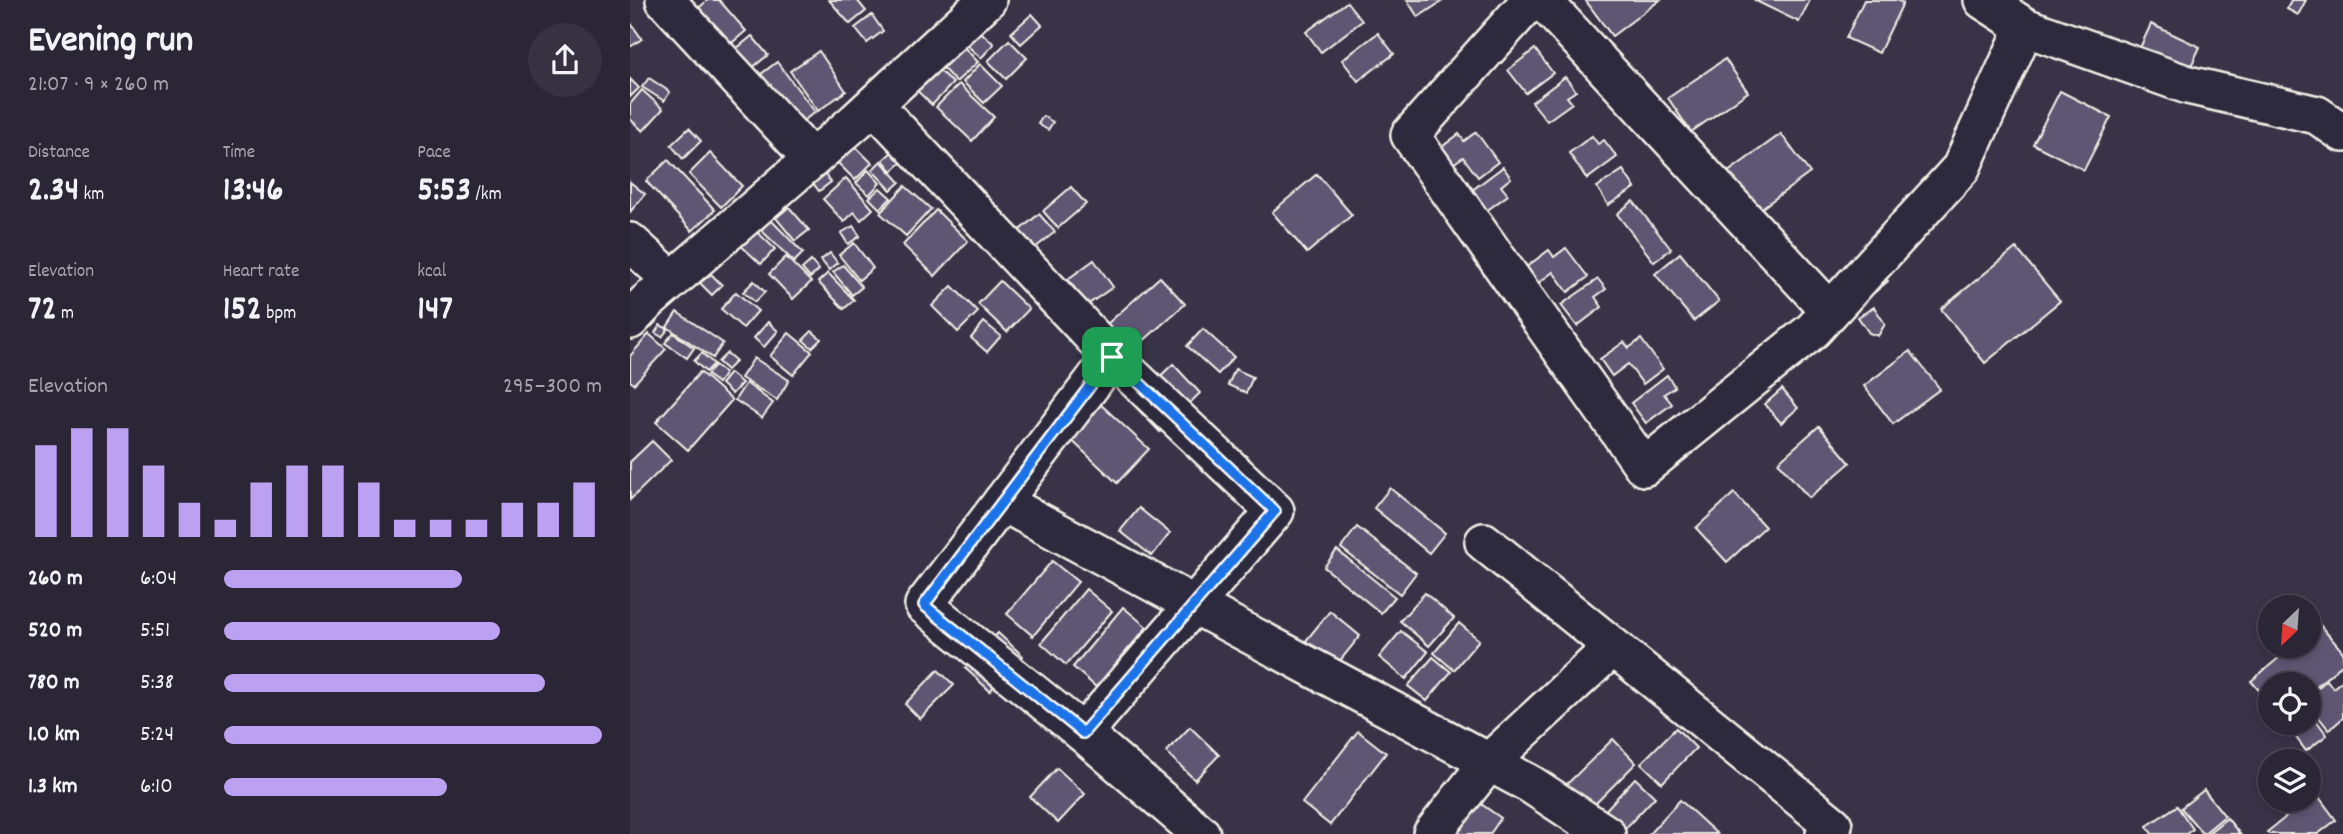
<!DOCTYPE html>
<html lang="en">
<head>
<meta charset="utf-8">
<style>
	body { margin:0; font-family:Dekko,sans-serif; background:#373242; color:#f1f3f6; height:100vh; display:flex; flex-direction:column; font-size:26px; white-space:nowrap }
	* { box-sizing:border-box; margin:0 }
	p { font-size:23px; color:#a6a5ad }
	.icon { flex:none; width:38px; height:38px; fill:none; stroke:currentColor; stroke-width:2; stroke-linecap:round; stroke-linejoin:round }
	.map { position:relative; flex:1; overflow:hidden }
	.drawer { display:flex; flex-direction:column; background:#2b2636; width:630px }
	.drawer>* { flex:none }
	.needle { width:46px; rotate:205deg }
	.controls { position:absolute; left:1628px; top:595px; display:grid; gap:14px }
	.controls a { display:grid; place-items:center; width:63px; height:63px; border-radius:50%; background:#2b2636; box-shadow:0 4px 10px #0003,0 0 0 2px #474351; font-size:35px }
	.pin { position:absolute; display:grid; place-items:center; width:60px; height:60px; color:#fff; margin:-30px; border-radius:14px; box-shadow:0 4px 10px #0006 }
	.round { display:grid; place-items:center; flex:none; width:74px; height:74px; border-radius:37px; background:#373242 }
	.summary { display:flex; align-items:center; justify-content:space-between; height:119px; padding:0 28px }
	h1 { font-size:38px; font-weight:800; line-height:52px }
	.stats { display:grid; grid-template-columns:repeat(3,1fr); gap:10px; height:119px; padding:7px 28px }
	.stats div { display:grid; align-content:center }
	.stats b { font-size:35px; font-weight:800 }
	.stats small { font-size:19px; font-weight:400 }
	.stats p { font-size:19px }
	.chart { height:196px; padding:14px 28px }
	.chart p { display:flex; justify-content:space-between }
	.chart svg { width:100%; height:126px; margin-top:7px; stroke:#bca0f2; stroke-width:6 }
	ul { padding:0 28px; list-style:none; font-size:23px }
	li { display:grid; grid-template-columns:112px 84px 1fr; align-items:center; height:52px }
	li i { height:18px; border-radius:9px; background:#bca0f2 }
	main { display:flex; flex:1; min-height:0 }
	.map>svg:first-child { display:block }
</style>
</head>
<body>
<main>
<section class="drawer">
<div class="summary"><div><h1>Evening run</h1><p>21:07 · 9 × 260 m</p></div><a class="round"><svg class="icon" aria-label="share" viewBox="0 0 24 24"><path d="M12 15V3M7 8l5-5 5 5M5 13v7h14v-7"/></svg></a></div>
<div class="stats">
<div><p>Distance</p><b>2.34<small> km</small></b></div>
<div><p>Time</p><b>13:46</b></div>
<div><p>Pace</p><b>5:53<small> /km</small></b></div>
</div>
<div class="stats">
<div><p>Elevation</p><b>72<small> m</small></b></div>
<div><p>Heart rate</p><b>152<small> bpm</small></b></div>
<div><p>kcal</p><b>147</b></div>
</div>
<div class="chart"><p><span>Elevation</span>295–300 m</p>
<svg viewBox="0 0 160 44" preserveAspectRatio="none"><path d="M5 44V12M15 44V6M25 44V6M35 44V19M45 44V32M55 44V38M65 44V25M75 44V19M85 44V19M95 44V25M105 44V38M115 44V38M125 44V38M135 44V32M145 44V32M155 44V25"/></svg>
</div>
<ul>
<li><b>260 m</b>6:04<i style="width:63%"></i></li>
<li><b>520 m</b>5:51<i style="width:73%"></i></li>
<li><b>780 m</b>5:38<i style="width:85%"></i></li>
<li><b>1.0 km</b>5:24<i style="width:100%"></i></li>
<li><b>1.3 km</b>6:10<i style="width:59%"></i></li>
</ul>
</section>
<div class="map">
<svg width="1713" height="834" viewBox="0 0 1713 834">
	<rect width="100%" height="100%" fill="#393348"/>
	<filter id="ink" filterUnits="userSpaceOnUse"><feTurbulence type="fractalNoise" baseFrequency=".0143" numOctaves="2"/><feDisplacementMap in="SourceGraphic" scale="14" xChannelSelector="R" yChannelSelector="G"/><feConvolveMatrix kernelMatrix="1 2 1 2 8 2 1 2 1" color-interpolation-filters="sRGB"/></filter>
	<g filter="url(#ink)">
		<g fill="#5f5673" stroke="#f4f1e8" stroke-width="2">
			<polygon points="78,0 89,0 116,31 97,47 65,11"/>
			<polygon points="199,0 227,0 236,11 220,24"/>
			<polygon points="777,0 814,0 788,17"/>
			<polygon points="958,0 1030,0 982,36 956,1"/>
			<polygon points="1124,0 1180,0 1169,22"/>
			<polygon points="1234,0 1267,0 1273,3 1249,53 1216,38"/>
			<polygon points="1661,0 1676,0 1668,15 1657,9"/>
			<polygon points="717,2 732,21 691,52 676,32"/>
			<polygon points="402,14 412,25 391,44 381,33"/>
			<polygon points="242,15 253,31 237,43 225,28"/>
			<polygon points="0,22 12,39 0,47"/>
			<polygon points="342,24 364,44 351,58 329,38"/>
			<polygon points="1521,24 1570,47 1551,88 1502,65"/>
			<polygon points="748,33 764,54 728,81 712,60"/>
			<polygon points="122,36 138,55 117,72 101,53"/>
			<polygon points="379,40 397,58 376,79 358,61"/>
			<polygon points="329,42 348,62 326,82 307,62"/>
			<polygon points="905,49 923,73 896,93 878,70"/>
			<polygon points="189,51 216,91 188,111 160,71"/>
			<polygon points="1095,59 1118,92 1061,132 1038,98"/>
			<polygon points="298,60 323,83 302,105 278,82"/>
			<polygon points="147,62 185,112 165,127 127,77"/>
			<polygon points="350,64 372,86 354,103 333,82"/>
			<polygon points="935,77 946,91 937,97 942,103 917,121 902,102"/>
			<polygon points="19,78 40,92 34,101 12,87"/>
			<polygon points="0,79 9,88 0,97"/>
			<polygon points="329,84 364,117 342,141 306,107"/>
			<polygon points="12,90 33,109 13,131 0,119 0,104"/>
			<polygon points="1430,91 1481,117 1454,170 1403,144"/>
			<polygon points="413,116 423,122 418,130 408,124"/>
			<polygon points="59,128 71,141 53,159 41,145"/>
			<polygon points="846,132 868,162 848,177 833,157 817,168 805,152 829,134 834,141"/>
			<polygon points="1151,134 1180,173 1122,215 1094,175"/>
			<polygon points="962,136 968,144 974,140 987,157 957,179 939,153"/>
			<polygon points="224,145 242,163 225,180 207,162"/>
			<polygon points="263,151 272,162 262,171 253,160"/>
			<polygon points="80,153 112,186 91,207 59,174"/>
			<polygon points="38,160 85,210 62,231 16,181"/>
			<polygon points="251,161 270,182 261,190 242,170"/>
			<polygon points="873,167 881,178 871,186 878,195 852,214 837,194"/>
			<polygon points="192,170 201,182 189,191 180,179"/>
			<polygon points="238,170 250,183 239,195 226,183"/>
			<polygon points="993,170 1005,188 978,205 967,187"/>
			<polygon points="687,174 722,215 677,253 642,212"/>
			<polygon points="216,178 243,209 231,220 224,212 214,222 193,199"/>
			<polygon points="0,182 15,194 0,212"/>
			<polygon points="275,186 301,209 276,236 250,213"/>
			<polygon points="441,187 456,204 428,228 413,211"/>
			<polygon points="250,188 261,198 250,209 239,198"/>
			<polygon points="1003,201 1041,249 1024,262 987,214"/>
			<polygon points="159,207 179,230 165,241 146,218"/>
			<polygon points="306,210 338,241 305,276 273,245"/>
			<polygon points="409,214 425,232 400,252 385,234"/>
			<polygon points="141,220 173,253 164,262 131,230"/>
			<polygon points="223,226 230,236 218,244 211,233"/>
			<polygon points="122,227 145,249 131,264 108,243"/>
			<polygon points="224,243 243,268 229,280 209,255"/>
			<polygon points="936,248 958,277 938,292 923,272 907,284 895,268 919,250 924,257"/>
			<polygon points="1386,248 1430,301 1355,363 1311,309"/>
			<polygon points="200,253 208,263 199,270 191,260"/>
			<polygon points="1050,253 1089,301 1064,321 1025,274"/>
			<polygon points="156,257 181,282 163,299 139,274"/>
			<polygon points="464,260 483,287 457,305 438,279"/>
			<polygon points="181,261 189,270 180,278 172,269"/>
			<polygon points="213,265 232,287 222,295 203,272"/>
			<polygon points="1247,267 1258,281 1245,292 1233,278"/>
			<polygon points="198,273 224,300 214,309 188,282"/>
			<polygon points="81,274 92,285 82,295 70,283"/>
			<polygon points="530,277 555,304 502,351 477,324"/>
			<polygon points="968,279 976,289 965,297 972,307 947,326 931,305"/>
			<polygon points="124,281 135,292 125,302 113,292"/>
			<polygon points="370,281 399,309 377,332 348,304"/>
			<polygon points="322,286 348,312 328,332 302,306"/>
			<polygon points="106,292 128,311 113,328 91,309"/>
			<polygon points="1244,307 1255,324 1248,336 1239,333 1228,317"/>
			<polygon points="47,312 93,343 83,358 37,327"/>
			<polygon points="138,322 148,331 134,347 124,338"/>
			<polygon points="354,322 371,336 357,352 341,338"/>
			<polygon points="30,325 38,329 32,337 25,333"/>
			<polygon points="573,329 604,357 588,374 557,346"/>
			<polygon points="182,331 191,339 182,348 173,340"/>
			<polygon points="43,333 64,348 57,358 35,343"/>
			<polygon points="159,333 182,352 163,375 140,356"/>
			<polygon points="19,334 36,349 4,384 0,381 0,356"/>
			<polygon points="1011,339 1033,369 1013,384 998,364 982,376 970,359 994,342 999,348"/>
			<polygon points="1280,351 1310,389 1263,424 1234,386"/>
			<polygon points="72,353 84,364 76,372 64,361"/>
			<polygon points="97,353 106,361 97,370 88,362"/>
			<polygon points="124,358 159,380 147,400 111,378"/>
			<polygon points="543,364 570,393 530,432 502,403"/>
			<polygon points="85,365 95,373 88,383 77,375"/>
			<polygon points="605,369 623,377 616,393 598,385"/>
			<polygon points="70,372 102,400 58,450 26,422"/>
			<polygon points="100,373 112,383 102,394 91,384"/>
			<polygon points="1037,375 1045,387 1034,394 1042,404 1016,423 1001,403"/>
			<polygon points="116,383 143,403 132,418 105,400"/>
			<polygon points="1152,389 1168,408 1151,423 1135,404"/>
			<polygon points="468,402 519,449 487,483 436,435"/>
			<polygon points="1189,426 1220,463 1179,498 1148,462"/>
			<polygon points="22,441 41,460 0,500 0,462"/>
			<polygon points="760,488 815,533 799,553 744,508"/>
			<polygon points="1104,493 1135,527 1097,562 1066,528"/>
			<polygon points="509,508 540,533 522,556 490,531"/>
			<polygon points="727,527 786,573 770,594 711,548"/>
			<polygon points="707,550 765,597 751,613 694,567"/>
			<polygon points="422,561 448,582 403,636 377,614"/>
			<polygon points="456,589 482,611 436,665 411,643"/>
			<polygon points="795,593 824,618 799,646 770,621"/>
			<polygon points="493,607 517,627 466,687 443,667"/>
			<polygon points="700,611 730,636 688,688 657,664"/>
			<polygon points="829,623 849,640 824,670 804,653"/>
			<polygon points="1689,624 1713,652 1713,664 1678,693 1678,684 1640,684 1640,703 1621,681 1663,646 1678,646 1678,633"/>
			<polygon points="771,631 798,652 776,679 749,657"/>
			<polygon points="368,633 393,656 360,691 335,668"/>
			<polygon points="803,657 821,672 797,701 778,686"/>
			<polygon points="308,670 324,685 290,719 275,704"/>
			<polygon points="1697,680 1703,688 1713,680 1713,718 1699,730 1684,711 1680,715 1678,713 1678,696"/>
			<polygon points="1683,716 1697,735 1676,751 1662,732 1674,723 1678,723 1678,720"/>
			<polygon points="560,727 589,755 565,780 536,752"/>
			<polygon points="1046,728 1066,748 1032,783 1011,763"/>
			<polygon points="728,731 756,753 700,825 672,803"/>
			<polygon points="983,739 1006,763 953,816 929,792"/>
			<polygon points="427,768 455,794 428,823 400,797"/>
			<polygon points="1005,778 1025,797 990,834 971,815"/>
			<polygon points="1574,790 1595,816 1573,834 1551,808"/>
			<polygon points="834,792 871,818 860,834 804,834"/>
			<polygon points="1686,793 1706,820 1688,834 1639,834 1637,832"/>
			<polygon points="1050,800 1087,834 1019,834"/>
			<polygon points="1547,806 1563,829 1556,834 1522,834 1517,826"/>
			<polygon points="1597,818 1610,834 1577,834"/>
		</g>
		<g fill="none" stroke-linecap="round" stroke-linejoin="round">
			<defs>
				<g id="minor">
					<polyline points="35,0 182,159"/>
					<polyline points="901,0 780,135 1014,467 1183,330 1331,168 1395,27 1353,0"/>
					<polyline points="912,0 1200,311"/>
					<polyline points="1395,27 1558,85 1687,115 1713,133"/>
					<polyline points="244,105 482,357 294,605 453,733 571,834"/>
					<polyline points="0,242 42,280"/>
					<polyline points="0,320 17,302 226,121 357,0"/>
					<polyline points="372,502 900,784 976,834"/>
					<polyline points="854,542 1203,825 1195,834"/>
					<polyline points="453,733 645,511 482,357"/>
					<polyline points="802,834 859,762 983,647"/>
				</g>
			</defs>
			<use href="#minor" stroke="#f4f1e8" stroke-width="42"/>
			<use href="#minor" stroke="#2f2a3d" stroke-width="37"/>
		</g>
	</g>
	<g fill="none" stroke-linecap="round" stroke-linejoin="round" filter="url(#ink)">
		<defs>
			<polygon id="route" points="482,357 645,511 453,733 294,605"/>
		</defs>
		<use href="#route" stroke="#fff" stroke-width="14"/>
		<use href="#route" stroke="#1a73e8" stroke-width="9"/>
	</g>
</svg>
<div class="controls">
<a><svg class="needle" viewBox="-14 -14 28 28"><path d="M0-13l5 13h-10z" fill="#e53935"/><path d="M0 13l5-13h-10z" fill="#a6a5ad"/></svg></a>
<a><svg class="icon" aria-label="locate" viewBox="0 0 24 24"><circle cx="12" cy="12" r="6"/><path d="M12 2v4M12 18v4M2 12h4M18 12h4"/></svg></a>
<a><svg class="icon" aria-label="layers" viewBox="0 0 24 24"><path d="M12 4l9 5-9 5-9-5zM3 14l9 5 9-5"/></svg></a>
</div>
<div class="pin" style="left:482px;top:357px;background:#1e9e55"><svg class="icon" aria-label="arrive" viewBox="0 0 24 24"><path d="M6 21V4h12l-3 4 3 4H6"/></svg></div>
</div>
</main>
</body>
</html>
